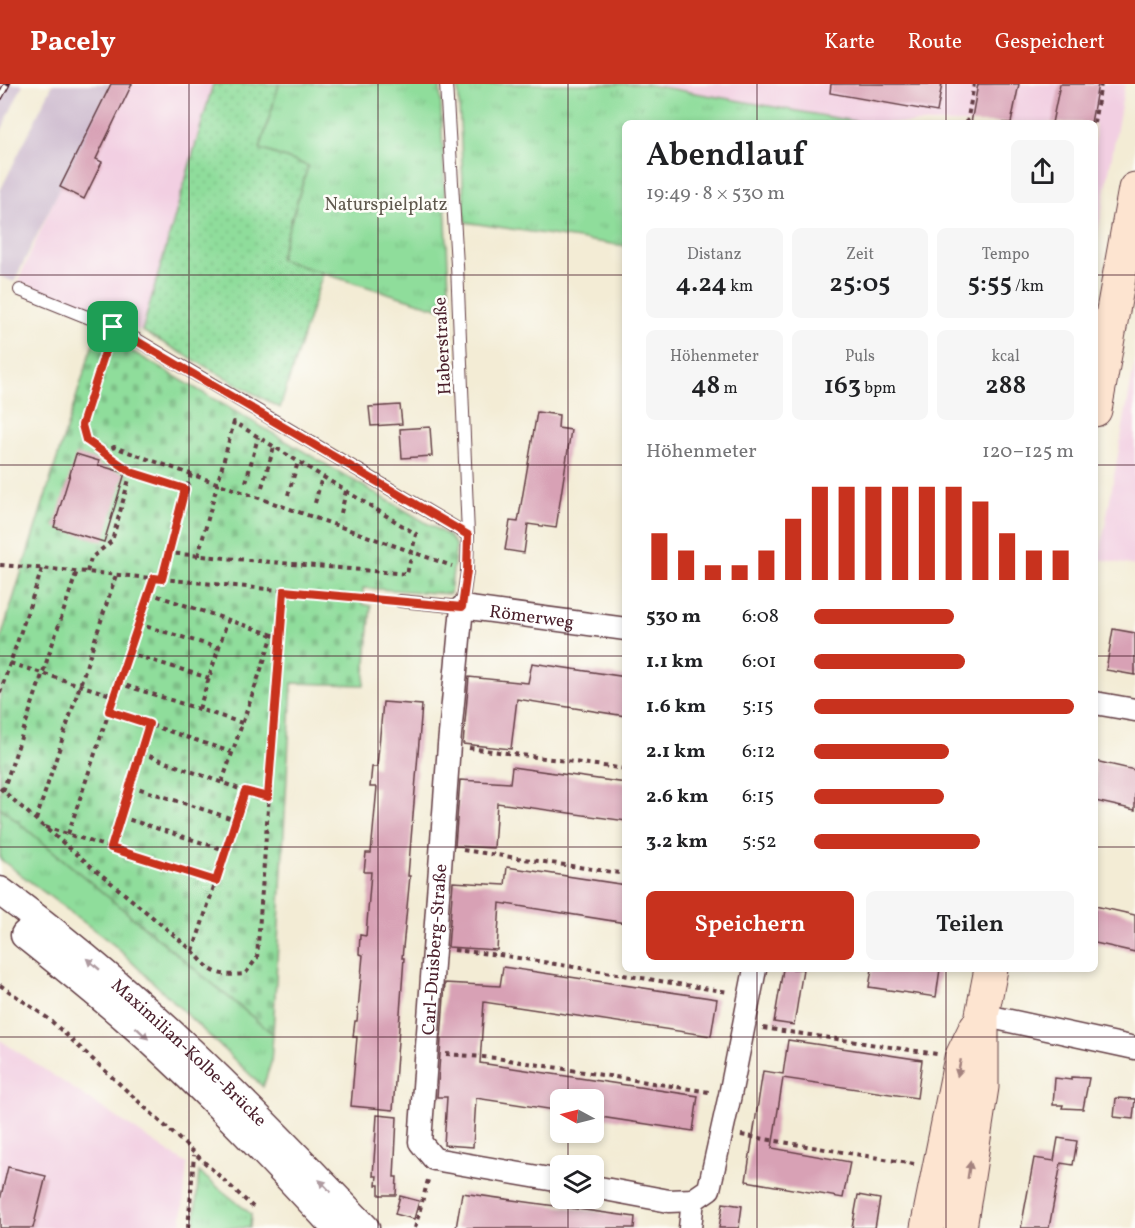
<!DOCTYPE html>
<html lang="de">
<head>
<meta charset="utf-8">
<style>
	body { margin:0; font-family:Vollkorn,serif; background:#f6f6f6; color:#202124; height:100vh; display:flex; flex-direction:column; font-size:22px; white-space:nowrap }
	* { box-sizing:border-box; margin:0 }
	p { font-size:20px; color:#757577 }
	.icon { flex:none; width:33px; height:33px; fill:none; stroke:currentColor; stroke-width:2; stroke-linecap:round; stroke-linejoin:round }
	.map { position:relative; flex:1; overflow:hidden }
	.side { position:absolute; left:622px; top:36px; width:476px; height:852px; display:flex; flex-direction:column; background:#fff; border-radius:9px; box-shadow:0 3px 9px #0003 }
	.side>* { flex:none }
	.needle { width:39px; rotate:277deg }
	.buttons { position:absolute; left:550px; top:1005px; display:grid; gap:12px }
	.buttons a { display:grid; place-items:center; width:54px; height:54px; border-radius:9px; background:#fff; box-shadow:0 3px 9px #0003; font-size:30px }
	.pin { position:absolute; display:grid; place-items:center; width:51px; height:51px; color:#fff; margin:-26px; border-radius:12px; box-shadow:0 3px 9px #0006 }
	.round { display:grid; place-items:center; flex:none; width:63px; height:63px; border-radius:9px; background:#f6f6f6 }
	.headline { display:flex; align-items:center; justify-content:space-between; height:102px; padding:0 24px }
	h1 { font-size:33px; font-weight:600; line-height:45px }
	.figures { display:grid; grid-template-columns:repeat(3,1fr); gap:9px; height:102px; padding:6px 24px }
	.figures div { display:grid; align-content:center; border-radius:9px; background:#f6f6f6; text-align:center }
	.figures b { font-size:26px; font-weight:600 }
	.figures small { font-size:16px; font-weight:400 }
	.figures p { font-size:16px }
	.chart { height:168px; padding:12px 24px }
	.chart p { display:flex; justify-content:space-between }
	.chart svg { width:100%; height:108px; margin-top:6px; stroke:#c8321e; stroke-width:6 }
	.cta { display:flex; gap:12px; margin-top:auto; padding:12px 24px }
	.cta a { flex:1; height:69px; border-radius:9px; background:#c8321e; color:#fff; font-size:24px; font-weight:600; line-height:69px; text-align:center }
	.cta a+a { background:#f6f6f6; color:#202124 }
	ul { padding:0 24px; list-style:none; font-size:20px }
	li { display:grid; grid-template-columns:96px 72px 1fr; align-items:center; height:45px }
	li i { height:15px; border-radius:8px; background:#c8321e }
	header { display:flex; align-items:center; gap:36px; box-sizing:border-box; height:84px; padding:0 30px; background:#c8321e; color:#fff }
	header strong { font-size:28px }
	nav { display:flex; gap:33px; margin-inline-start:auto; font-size:21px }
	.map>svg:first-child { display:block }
</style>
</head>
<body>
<header>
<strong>Pacely</strong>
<nav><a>Karte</a><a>Route</a><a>Gespeichert</a></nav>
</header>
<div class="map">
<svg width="1135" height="1144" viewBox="0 0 1135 1144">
	<defs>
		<pattern id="grass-tufts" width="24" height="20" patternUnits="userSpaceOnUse" patternTransform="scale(1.5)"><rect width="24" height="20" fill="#8fdd9b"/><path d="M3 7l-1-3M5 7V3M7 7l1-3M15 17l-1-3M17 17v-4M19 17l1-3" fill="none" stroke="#7dbd86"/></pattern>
		<pattern id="cemetery-stones" width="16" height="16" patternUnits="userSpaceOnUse" patternTransform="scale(1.5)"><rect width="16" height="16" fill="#8fdd9b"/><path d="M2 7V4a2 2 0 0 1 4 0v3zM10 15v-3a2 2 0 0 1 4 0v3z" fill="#7dbd86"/></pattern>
		<pattern id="garden-dots" width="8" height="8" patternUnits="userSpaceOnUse" patternTransform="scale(1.5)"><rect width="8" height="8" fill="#8fdd9b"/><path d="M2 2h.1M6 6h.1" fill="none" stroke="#7dbd86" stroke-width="1.8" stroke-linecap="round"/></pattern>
	</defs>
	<rect width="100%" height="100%" fill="#fdfcf7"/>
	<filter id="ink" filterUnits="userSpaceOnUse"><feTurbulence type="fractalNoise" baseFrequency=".0167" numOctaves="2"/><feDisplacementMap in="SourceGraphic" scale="12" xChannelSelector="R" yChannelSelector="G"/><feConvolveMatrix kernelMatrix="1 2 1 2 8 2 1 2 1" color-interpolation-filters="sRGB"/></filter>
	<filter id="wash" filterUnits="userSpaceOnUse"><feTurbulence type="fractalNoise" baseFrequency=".008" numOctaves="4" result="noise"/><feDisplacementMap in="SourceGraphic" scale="24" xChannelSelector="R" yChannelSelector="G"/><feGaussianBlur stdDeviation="1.35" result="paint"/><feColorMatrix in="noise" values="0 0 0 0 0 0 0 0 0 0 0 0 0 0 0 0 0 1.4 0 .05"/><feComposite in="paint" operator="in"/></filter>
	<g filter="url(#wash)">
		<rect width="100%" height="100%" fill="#f3ecd5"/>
		<g fill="#f2cfe2">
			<polygon points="111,0 213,0 142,247 18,197 60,103"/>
			<polygon points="645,0 1125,0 1095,164 1095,39 864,39"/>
			<polygon points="1135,277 1135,482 1099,475"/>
			<polygon points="0,956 187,1080 181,1144 0,1144"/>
		</g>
		<g fill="#cfbdd0">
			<polygon points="0,0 23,0 0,49"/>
			<polygon points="53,0 111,0 14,198 0,192 0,107"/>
		</g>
		<g fill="url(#grass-tufts)" stroke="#6c7e63" stroke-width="1.5">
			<polygon points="279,0 440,0 450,228 279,176 308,82 260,65"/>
			<polygon points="458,0 645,0 864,39 626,39 625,162 465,138"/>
			<polygon points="0,723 273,950 271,979 263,1003 114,861 0,775"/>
			<polygon points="199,1088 251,1130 250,1144 194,1144"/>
		</g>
		<polygon fill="url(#cemetery-stones)" stroke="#6c7e63" stroke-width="1.5" points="97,247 449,452 456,462 450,510 363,504 362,520 371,522 364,601 292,599 273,950 0,723 0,557"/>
		<polygon fill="url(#garden-dots)" stroke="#6c7e63" stroke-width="1.5" points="213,0 279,0 260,65 308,82 279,175 323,189 280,324 142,247"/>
		<g id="blocks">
			<g fill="#d8a1b5">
				<polygon points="111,0 132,0 96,75 102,78 84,115 60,103"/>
				<polygon points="831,0 942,0 937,28 830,9"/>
				<polygon points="978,0 1019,0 1011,39 971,39"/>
				<polygon points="1060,0 1098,0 1091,39 1052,39"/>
				<polygon points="400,321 402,340 371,342 369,323"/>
				<polygon points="537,328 559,331 558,344 571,346 556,444 528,440 524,469 505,466 510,437 518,438"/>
				<polygon points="430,343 432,372 402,374 400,345"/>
				<polygon points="76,370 99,377 98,381 125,389 104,458 54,443"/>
				<polygon points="1113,545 1135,549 1135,591 1106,586"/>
				<polygon points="532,579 626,593 626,632 517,615 511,665 463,660 469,593 528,599"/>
				<polygon points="383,618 422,621 408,792 410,792 402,874 404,874 393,1026 351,1022 357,953 353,953 355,937 357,937 363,871 359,870 360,851 366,852 371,788 364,788 366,769 371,769 377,703 370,703 372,683 377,683"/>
				<polygon points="1095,677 1135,686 1135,726 1095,717"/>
				<polygon points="512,683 626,699 626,737 497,719 494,764 455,762 460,696 510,699"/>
				<polygon points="507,783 626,801 626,839 500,819 497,866 448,863 453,798 505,801"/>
				<polygon points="1095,822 1135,831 1135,868 1095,859"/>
				<polygon points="503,883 717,915 711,952 484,918 480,979 698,1012 693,1047 594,1032 594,1016 561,1016 561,1027 476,1014 473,1063 444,1061 447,1013 437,1013 445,899 500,902"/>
				<polygon points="783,885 803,885 794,941 774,938"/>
				<polygon points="872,885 940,885 936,913 869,903"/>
				<polygon points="788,956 922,976 917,1014 783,994 772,1064 850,1078 843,1114 746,1097 763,987 783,990"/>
				<polygon points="1071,993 1089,994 1083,1025 1062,1024 1063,1021 1053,1021 1055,994 1071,996"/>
				<polygon points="1116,1014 1135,1015 1133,1035 1114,1033"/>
				<polygon points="377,1031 397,1033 394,1093 397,1093 396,1111 379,1111 379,1101 376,1101 377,1092 373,1092"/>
				<polygon points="1058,1054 1077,1057 1073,1081 1061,1079 1049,1144 1021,1144 1034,1074 1054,1077"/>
				<polygon points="8,1083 46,1092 33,1144 0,1144 0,1116"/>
				<polygon points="462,1109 635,1133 634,1144 456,1144"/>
				<polygon points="858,1111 880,1115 875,1144 852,1144"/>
				<polygon points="400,1112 419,1117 414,1135 395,1130"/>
				<polygon points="723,1119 742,1122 739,1144 719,1144"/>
			</g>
		</g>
	</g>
	<g filter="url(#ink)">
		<use href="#blocks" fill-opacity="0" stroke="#633e44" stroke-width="1.5"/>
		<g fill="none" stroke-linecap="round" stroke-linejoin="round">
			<defs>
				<g id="service">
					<polyline points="20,206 122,247 468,451"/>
					<polyline points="400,517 462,523 467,487 468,451 457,181 446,0"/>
				</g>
				<g id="minor">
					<polyline points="1095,619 1135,626"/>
					<polyline points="982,931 1135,964"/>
					<path id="s1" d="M 561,1097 L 434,1075 L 420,1058 L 449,661 L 462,523 L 626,545"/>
					<polyline points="594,1103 669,1117 693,1116 709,1105 730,1011 755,885"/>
					<polyline points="690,1144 693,1116"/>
				</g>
				<g id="tertiary">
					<path id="s2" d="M 0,807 C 135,905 251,1024 365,1144"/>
					<path d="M 25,851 C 60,879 94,906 127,935 C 201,1000 269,1072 336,1144"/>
				</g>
				<g id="secondary">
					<polyline points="1095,326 1135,105"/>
					<polyline points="927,1144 961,974 976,943"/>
					<polyline points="960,1144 982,1003 982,931 991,885"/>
				</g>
			</defs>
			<use href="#service" stroke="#633e44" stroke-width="14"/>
			<use href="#minor" stroke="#633e44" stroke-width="25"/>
			<use href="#tertiary" stroke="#633e44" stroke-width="31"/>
			<use href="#secondary" stroke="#633e44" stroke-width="35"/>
			<g stroke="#633e44" stroke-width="4" stroke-dasharray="4.5 4.5" stroke-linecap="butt">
				<polyline points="967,39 974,0"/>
				<polyline points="1094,39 1101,0"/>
				<polyline points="108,259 82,341 86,356 131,388 185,405"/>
				<polyline points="104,369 114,363 452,482"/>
				<polyline points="191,390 168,469 407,490 416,450 234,338 198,472"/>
				<polyline points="246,398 258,353"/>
				<polyline points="262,403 274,363"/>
				<polyline points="288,411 298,378"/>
				<polyline points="315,419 322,393"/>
				<polyline points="341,429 346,407"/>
				<polyline points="0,481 87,488 384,516"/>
				<polyline points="87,488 91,474 112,457 131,388"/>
				<polyline points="162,495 168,469"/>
				<polyline points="149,509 273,551"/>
				<polyline points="138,540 219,564"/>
				<polyline points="128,569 209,594"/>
				<polyline points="10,579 114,612"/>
				<polyline points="118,599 242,639"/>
				<polyline points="0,609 42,485"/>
				<polyline points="199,625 228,535"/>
				<polyline points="109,627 231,668"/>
				<polyline points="469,664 626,685"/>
				<polyline points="141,669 245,707 268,713"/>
				<polyline points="222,698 273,551 280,551"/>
				<polyline points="131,702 236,736"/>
				<path d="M 0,704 L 43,742 L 193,867 C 211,888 215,893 245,890 L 257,874 L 284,507"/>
				<polyline points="3,707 77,487"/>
				<polyline points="121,733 225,766"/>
				<polyline points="36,736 116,491"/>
				<polyline points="45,743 216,797"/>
				<polyline points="68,750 154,494"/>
				<polyline points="111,764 149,640"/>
				<polyline points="463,766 626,790"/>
				<polyline points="454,866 500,871 728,908"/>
				<polyline points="193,867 245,707"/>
				<polyline points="0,901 49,935 253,1123"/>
				<polyline points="763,944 937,970"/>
				<polyline points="446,970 496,974 709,1008"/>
				<polyline points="741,1051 914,1080"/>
				<polyline points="188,1144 194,1071"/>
				<polyline points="415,1144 428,1096"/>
			</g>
			<use href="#service" stroke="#fff" stroke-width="12"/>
			<use href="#minor" stroke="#fff" stroke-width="22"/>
			<use href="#tertiary" stroke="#fff" stroke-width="28"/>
			<use href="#secondary" stroke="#fde4d0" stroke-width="33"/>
			<defs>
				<polyline id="rail" points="0,13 7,0"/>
			</defs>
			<use href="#rail" stroke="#4a1f2b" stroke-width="7"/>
			<use href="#rail" stroke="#fdfcf7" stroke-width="4.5" stroke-dasharray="14" stroke-linecap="butt"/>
		</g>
		<defs><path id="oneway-solid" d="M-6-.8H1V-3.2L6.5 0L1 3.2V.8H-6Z" transform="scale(1.5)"/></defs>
		<g fill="#ae9aa0">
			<use href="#oneway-solid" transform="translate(93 880) rotate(-140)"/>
			<use href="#oneway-solid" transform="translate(142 949) rotate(43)"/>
			<use href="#oneway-solid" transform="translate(325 1102) rotate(-134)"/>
		</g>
		<g fill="#a4827e">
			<use href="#oneway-solid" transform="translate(959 984) rotate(102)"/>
			<use href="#oneway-solid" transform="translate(969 1086) rotate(-81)"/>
		</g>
	</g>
	<g fill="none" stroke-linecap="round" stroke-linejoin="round" filter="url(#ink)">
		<defs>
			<polygon id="route" points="113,243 468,451 467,487 462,523 284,507 268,713 245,707 216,797 111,764 149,640 109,627 154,494 162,495 185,405 131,388 86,356 82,341"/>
		</defs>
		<use href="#route" stroke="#fff" stroke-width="12"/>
		<use href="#route" stroke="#c8321e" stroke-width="8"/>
	</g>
	<path fill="none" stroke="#4a1f2b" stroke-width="1.5" stroke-opacity="0.55" d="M 189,0 L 189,1144M 378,0 L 378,1144M 568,0 L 568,1016M 757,0 L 757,39M 946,0 L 946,39M 0,191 L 626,191M 1095,191 L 1135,191M 0,381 L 626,381M 1095,381 L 1135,381M 0,572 L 626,572M 1095,572 L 1135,572M 0,763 L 626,763M 1095,763 L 1135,763M 757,885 L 757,1144M 946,885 L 946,1144M 0,953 L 1135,953M 568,1048 L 568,1082M 568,1114 L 568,1144"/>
	<g text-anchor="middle" stroke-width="5" stroke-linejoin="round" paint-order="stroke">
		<g font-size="18" fill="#5f584d" stroke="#fdfcf7">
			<text x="386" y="126">Naturspielplatz</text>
		</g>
		<g font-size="18" fill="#4a1f2b" stroke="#fdfcf7">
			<text transform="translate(442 262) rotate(-93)" y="6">Haberstraße</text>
			<text dy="6" stroke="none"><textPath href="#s1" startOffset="758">Römerweg</textPath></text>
			<text dy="6" stroke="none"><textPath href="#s1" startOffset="344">Carl-Duisberg-Straße</textPath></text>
			<text dy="6" stroke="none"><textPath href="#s2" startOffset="249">Maximilian-Kolbe-Brücke</textPath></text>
		</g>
	</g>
</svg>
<div class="buttons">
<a><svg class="needle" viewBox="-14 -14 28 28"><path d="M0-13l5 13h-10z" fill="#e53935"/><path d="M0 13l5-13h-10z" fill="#757577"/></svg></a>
<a><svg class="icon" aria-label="layers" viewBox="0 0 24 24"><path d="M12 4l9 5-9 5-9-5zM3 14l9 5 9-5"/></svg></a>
</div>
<div class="pin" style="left:113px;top:243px;background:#1e9e55"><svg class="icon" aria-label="arrive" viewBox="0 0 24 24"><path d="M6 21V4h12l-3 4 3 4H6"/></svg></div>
<section class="side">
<div class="headline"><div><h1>Abendlauf</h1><p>19:49 · 8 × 530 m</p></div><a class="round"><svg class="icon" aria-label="share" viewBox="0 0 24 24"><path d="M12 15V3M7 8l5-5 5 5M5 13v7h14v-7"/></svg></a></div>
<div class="figures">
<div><p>Distanz</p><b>4.24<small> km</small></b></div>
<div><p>Zeit</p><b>25:05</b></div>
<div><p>Tempo</p><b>5:55<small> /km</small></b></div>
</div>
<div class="figures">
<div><p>Höhenmeter</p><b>48<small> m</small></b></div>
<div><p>Puls</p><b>163<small> bpm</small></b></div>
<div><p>kcal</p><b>288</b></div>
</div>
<div class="chart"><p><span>Höhenmeter</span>120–125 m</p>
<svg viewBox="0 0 160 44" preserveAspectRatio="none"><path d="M5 44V25M15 44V32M25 44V38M35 44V38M45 44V32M55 44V19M65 44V6M75 44V6M85 44V6M95 44V6M105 44V6M115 44V6M125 44V12M135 44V25M145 44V32M155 44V32"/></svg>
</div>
<ul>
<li><b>530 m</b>6:08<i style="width:54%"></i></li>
<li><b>1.1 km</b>6:01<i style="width:58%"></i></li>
<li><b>1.6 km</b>5:15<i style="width:100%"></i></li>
<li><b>2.1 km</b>6:12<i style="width:52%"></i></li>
<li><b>2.6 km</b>6:15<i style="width:50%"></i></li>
<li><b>3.2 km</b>5:52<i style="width:64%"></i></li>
</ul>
<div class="cta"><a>Speichern</a><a>Teilen</a></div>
</section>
</div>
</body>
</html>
